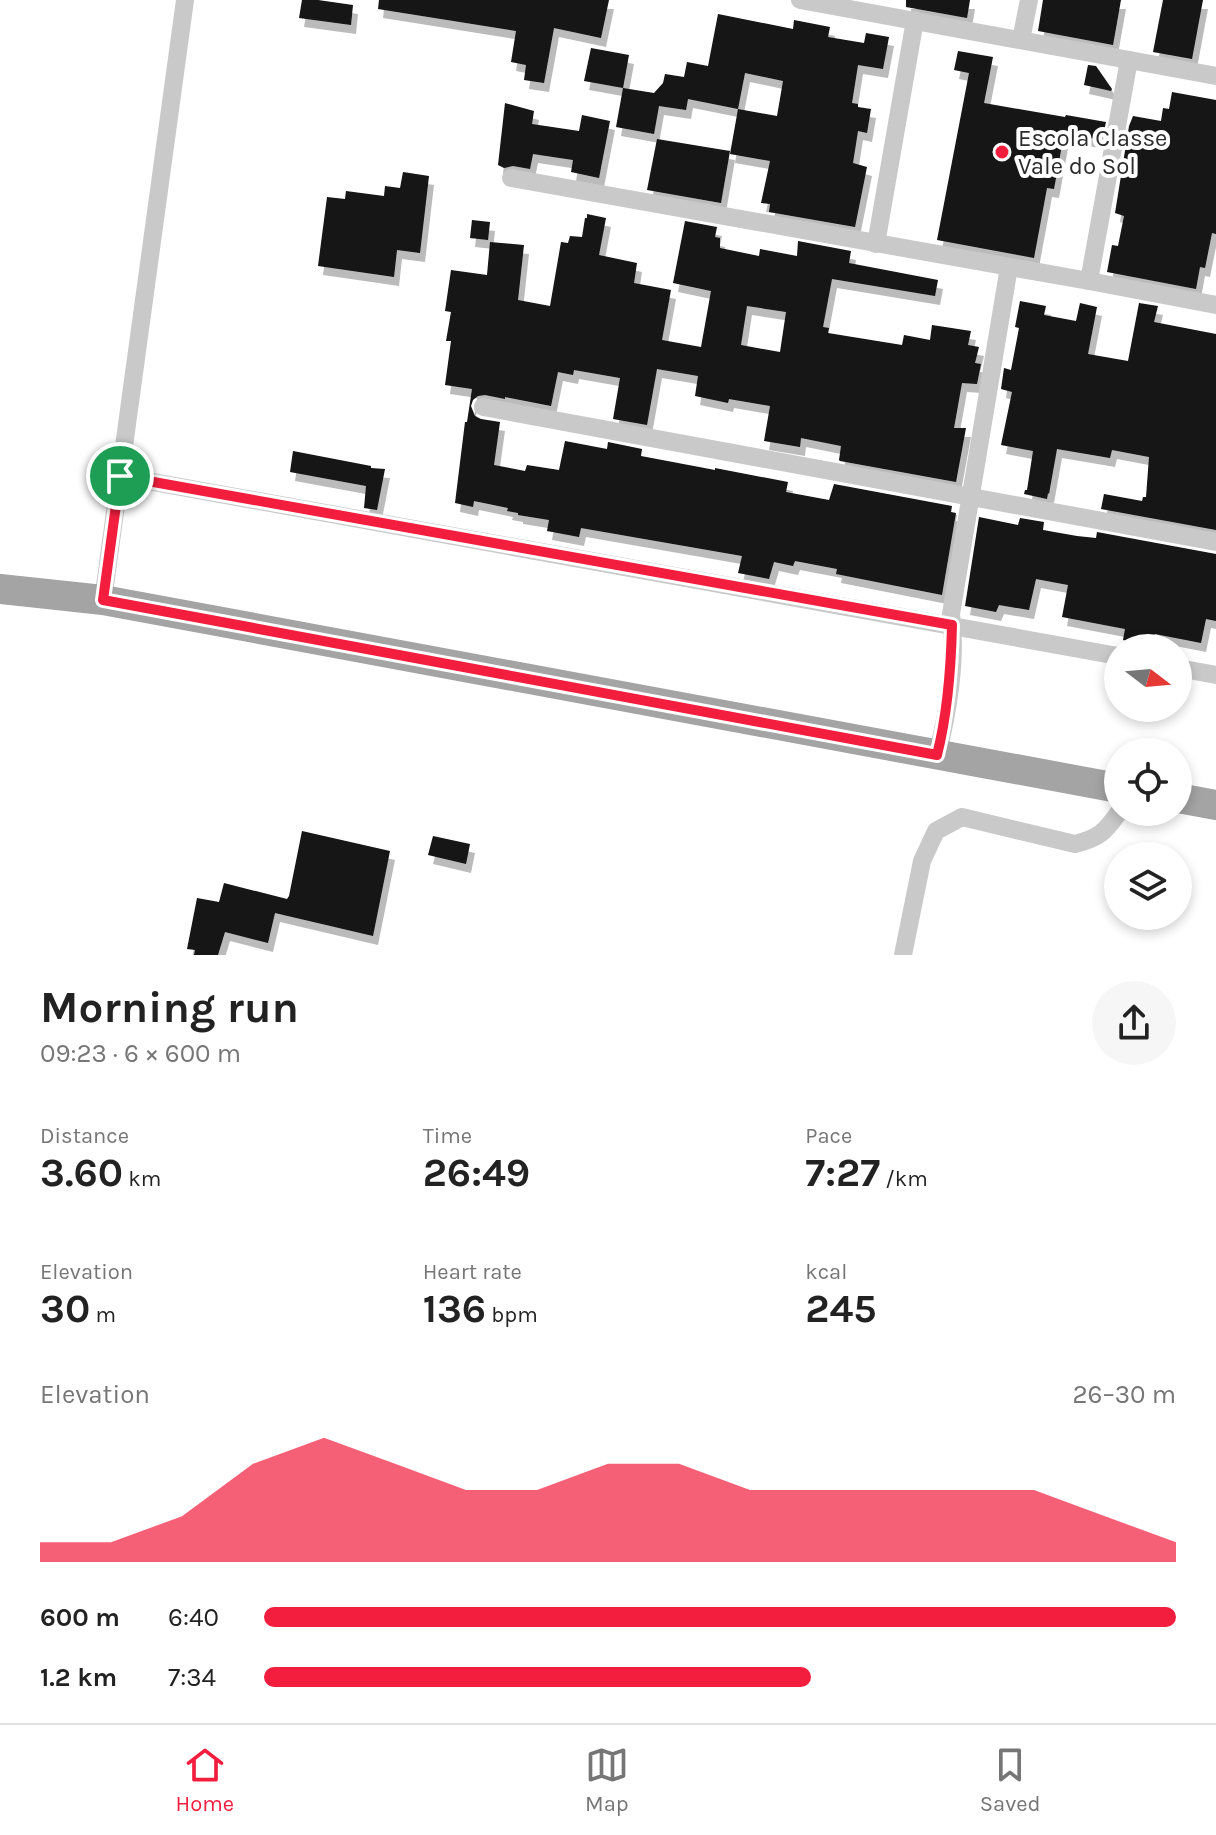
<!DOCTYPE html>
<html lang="en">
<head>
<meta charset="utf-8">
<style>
	body { margin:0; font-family:Karla,sans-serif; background:#f6f6f6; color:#222; height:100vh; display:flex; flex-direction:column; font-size:30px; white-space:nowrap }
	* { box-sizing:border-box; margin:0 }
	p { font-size:26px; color:#767676 }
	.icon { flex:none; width:44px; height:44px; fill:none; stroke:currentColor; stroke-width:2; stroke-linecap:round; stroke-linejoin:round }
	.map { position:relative; height:955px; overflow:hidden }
	.drawer { display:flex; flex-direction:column; background:#fff; flex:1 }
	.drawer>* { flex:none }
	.needle { width:52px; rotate:106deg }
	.controls { position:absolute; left:1104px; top:634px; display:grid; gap:16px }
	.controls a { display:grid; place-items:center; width:88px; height:88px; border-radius:50%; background:#fff; box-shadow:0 4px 12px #0003; font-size:40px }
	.pin { position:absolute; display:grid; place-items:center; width:68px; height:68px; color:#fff; margin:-34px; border:4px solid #fff; border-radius:50%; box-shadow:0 2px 8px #0007 }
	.round { display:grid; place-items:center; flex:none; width:84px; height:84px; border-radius:42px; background:#f6f6f6 }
	.head { display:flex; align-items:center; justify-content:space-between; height:136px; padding:0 40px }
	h1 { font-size:44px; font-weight:700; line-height:60px }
	.metrics { display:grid; grid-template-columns:repeat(3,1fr); gap:12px; height:136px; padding:8px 40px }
	.metrics div { display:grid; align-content:center }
	.metrics b { font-size:40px; font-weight:700 }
	.metrics small { font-size:22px; font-weight:400 }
	.metrics p { font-size:22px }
	.chart { height:224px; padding:16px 40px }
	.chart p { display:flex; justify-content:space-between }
	.chart svg { width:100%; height:144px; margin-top:8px; fill:#f31e3e; opacity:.7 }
	ul { padding:0 40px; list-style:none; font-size:26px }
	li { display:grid; grid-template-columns:128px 96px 1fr; align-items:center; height:60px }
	li i { height:20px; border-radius:10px; background:#f31e3e }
	.tab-bar { display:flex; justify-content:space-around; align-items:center; height:112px; border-top:2px solid #e0e0e0; background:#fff; font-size:22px; color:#767676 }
	.tab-bar a { display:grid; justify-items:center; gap:4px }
	.tab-bar .selected { color:#f31e3e }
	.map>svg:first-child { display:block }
</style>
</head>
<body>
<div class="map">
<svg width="1216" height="955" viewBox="0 0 1216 955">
	<defs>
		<filter id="shadow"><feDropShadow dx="5" dy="9" stdDeviation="0" flood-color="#0004"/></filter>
	</defs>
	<rect width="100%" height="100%" fill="#fff"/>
	<g fill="#131313" fill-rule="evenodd" filter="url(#shadow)">
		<polygon points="302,0 318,0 353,5 351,25 299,18"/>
		<polygon points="379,0 609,0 601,38 554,28 544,83 524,80 526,65 511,62 516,31 378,9"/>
		<polygon points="906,0 970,0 967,18 906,7"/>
		<polygon points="1043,0 1121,0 1113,45 1038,31"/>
		<polygon points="1163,0 1203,0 1192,59 1153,52"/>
		<polygon points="718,14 793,29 794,20 830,27 828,37 864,43 866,33 889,37 883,69 858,65 852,103 858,104 858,107 871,109 867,133 858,131 853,163 867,167 855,227 769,212 770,204 761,203 770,161 730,154 738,109 777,116 783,81 745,73 738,109 688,99 686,110 659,106 654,134 616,127 623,88 654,93 663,83 665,74 684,77 687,62 708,66"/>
		<polygon points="591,48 629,55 623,88 584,81"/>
		<polygon points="958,51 993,57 984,103 1065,117 1066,115 1106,122 1102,140 1064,134 1054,189 1047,188 1034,258 937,240 969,73 954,70"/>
		<polygon points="1088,65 1096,66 1112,89 1111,91 1084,85"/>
		<polygon points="1172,92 1216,100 1216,234 1212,233 1205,268 1200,267 1196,289 1107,272 1112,245 1118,246 1124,216 1115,213 1129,126 1133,116 1161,121 1163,108 1169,109"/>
		<polygon points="505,103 534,111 532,124 579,131 582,115 610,121 599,178 571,172 573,160 533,154 530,169 513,166 504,168 498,165"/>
		<polygon points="657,139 730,151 721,203 647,190"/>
		<polygon points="403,172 429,176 420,253 397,250 394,277 318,266 327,197 345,199 346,191 384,196 385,186 400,188"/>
		<path d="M 587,214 L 606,218 L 599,255 L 637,263 L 634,283 L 671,290 L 662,340 L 701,347 L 711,291 L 673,283 L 685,221 L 717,227 L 715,237 L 720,238 L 720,248 L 759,256 L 760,249 L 797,256 L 798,241 L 851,251 L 849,263 L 938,280 L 935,296 L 832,279 L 823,327 L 829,328 L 828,333 L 902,345 L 904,335 L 930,340 L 932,325 L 971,331 L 968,345 L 979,347 L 975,363 L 981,364 L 977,384 L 962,383 L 954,428 L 966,428 L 956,482 L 840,461 L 839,460 L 841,446 L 801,438 L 800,447 L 764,441 L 770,406 L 729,399 L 728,403 L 695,396 L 698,376 L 657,369 L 647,425 L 613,419 L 620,378 L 574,370 L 573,375 L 558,372 L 551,406 L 505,397 L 505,399 L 485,395 L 478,396 L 473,400 L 471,406 L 475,416 L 481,419 L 500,422 L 494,465 L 525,471 L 527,465 L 559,470 L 565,441 L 607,449 L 608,442 L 642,449 L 641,456 L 715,470 L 715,468 L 788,482 L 786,492 L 829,500 L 834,484 L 952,506 L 951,512 L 956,513 L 942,595 L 836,574 L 837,569 L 795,561 L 793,566 L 774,562 L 769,579 L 738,573 L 742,556 L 581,528 L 579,537 L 547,531 L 549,520 L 518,515 L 518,513 L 507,511 L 508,508 L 474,501 L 473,507 L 455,503 L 465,422 L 467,422 L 472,389 L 445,385 L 451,341 L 446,341 L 451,312 L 445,311 L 451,270 L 487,275 L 490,242 L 524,245 L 518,300 L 550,306 L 561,242 L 568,243 L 570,236 L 582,237 L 585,218 L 587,218 ZM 747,306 L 786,312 L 780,352 L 741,345 Z"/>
		<polygon points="472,220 490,222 488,240 470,238"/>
		<polygon points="1020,301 1046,306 1044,315 1076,321 1080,303 1097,307 1088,354 1128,361 1139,303 1158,306 1154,322 1216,334 1216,530 1101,509 1104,494 1142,501 1143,497 1146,497 1149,457 1112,450 1110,458 1057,449 1049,494 1048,493 1047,499 1024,494 1025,490 1027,490 1033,451 1001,445 1012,392 1001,389 1004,368 1011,370 1019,328 1015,327"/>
		<polygon points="293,451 371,466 371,468 385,469 377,510 364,508 366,486 290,472"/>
		<polygon points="979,517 1018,525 1020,518 1044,522 1043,530 1077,536 1096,538 1097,532 1216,554 1216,621 1206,619 1201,643 1155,634 1154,647 1123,640 1125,629 1062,617 1068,585 1036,579 1029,610 999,605 996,612 965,606"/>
		<polygon points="302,831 390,851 373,936 275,913 268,943 225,932 218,955 194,955 195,950 187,949 197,898 219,902 224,883 287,899 289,896"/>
		<polygon points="433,836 470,844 466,864 428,855"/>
	</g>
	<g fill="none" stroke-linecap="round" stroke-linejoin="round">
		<g stroke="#c9c9c9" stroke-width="18">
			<polyline points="800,0 1216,76"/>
			<polyline points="1021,40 1029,0"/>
			<polyline points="511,178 1089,281 1216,305"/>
			<polyline points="876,244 915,20"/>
			<polyline points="1089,281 1129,60"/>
			<polyline points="483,407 1216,542"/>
			<polyline points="120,476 1118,656"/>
			<polyline points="103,600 185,0"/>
			<polyline points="1178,668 1216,675"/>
			<path d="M 937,755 C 948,713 957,658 951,614 L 1009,267"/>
			<path d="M 903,955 L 922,861 L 936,831 L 962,817 L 1075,844 C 1099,838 1105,832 1119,812"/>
		</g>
		<g stroke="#a4a4a4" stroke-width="30">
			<polyline points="0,589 103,600 1118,788"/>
			<polyline points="1178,798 1216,805"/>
		</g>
	</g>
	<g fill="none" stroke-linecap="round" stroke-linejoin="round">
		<defs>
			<path id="route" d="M 120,476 L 952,625 C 951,669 948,712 937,755 L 103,600 Z"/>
		</defs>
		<use href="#route" stroke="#fff" stroke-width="16"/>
		<use href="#route" stroke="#f31e3e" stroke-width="10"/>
	</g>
	<circle fill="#f31e3e" stroke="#fff" stroke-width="3" cx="1002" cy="152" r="8"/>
	<g text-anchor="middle" stroke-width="8" stroke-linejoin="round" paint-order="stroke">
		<g font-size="24" fill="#2c2c2c" stroke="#fff" text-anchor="start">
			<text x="1018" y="146">Escola Classe<tspan x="1018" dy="28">Vale do Sol</tspan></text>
		</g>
	</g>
</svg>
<div class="controls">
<a><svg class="needle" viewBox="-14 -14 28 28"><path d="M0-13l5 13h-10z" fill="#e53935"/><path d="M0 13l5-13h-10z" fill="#767676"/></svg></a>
<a><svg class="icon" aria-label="locate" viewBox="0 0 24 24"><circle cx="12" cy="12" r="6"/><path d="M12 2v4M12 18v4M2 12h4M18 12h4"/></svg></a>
<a><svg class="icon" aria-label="layers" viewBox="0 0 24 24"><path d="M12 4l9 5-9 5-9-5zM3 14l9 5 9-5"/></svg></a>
</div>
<div class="pin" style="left:120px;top:476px;background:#1e9e55"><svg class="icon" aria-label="arrive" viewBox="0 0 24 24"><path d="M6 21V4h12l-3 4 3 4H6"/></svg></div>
</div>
<section class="drawer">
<div class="head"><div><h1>Morning run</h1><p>09:23 · 6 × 600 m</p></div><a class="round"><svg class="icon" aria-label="share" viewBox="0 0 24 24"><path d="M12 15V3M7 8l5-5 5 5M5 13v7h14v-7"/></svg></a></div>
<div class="metrics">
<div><p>Distance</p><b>3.60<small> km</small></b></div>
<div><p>Time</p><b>26:49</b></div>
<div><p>Pace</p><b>7:27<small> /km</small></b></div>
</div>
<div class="metrics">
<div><p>Elevation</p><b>30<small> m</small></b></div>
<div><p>Heart rate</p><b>136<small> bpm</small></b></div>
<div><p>kcal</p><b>245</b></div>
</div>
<div class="chart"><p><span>Elevation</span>26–30 m</p>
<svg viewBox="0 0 160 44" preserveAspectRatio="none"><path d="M0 44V38L10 38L20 30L30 14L40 6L50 14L60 22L70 22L80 14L90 14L100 22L110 22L120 22L130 22L140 22L150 30L160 38V44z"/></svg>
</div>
<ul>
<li><b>600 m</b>6:40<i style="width:100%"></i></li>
<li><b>1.2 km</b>7:34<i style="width:60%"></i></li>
</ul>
</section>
<nav class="tab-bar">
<a class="selected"><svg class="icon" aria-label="home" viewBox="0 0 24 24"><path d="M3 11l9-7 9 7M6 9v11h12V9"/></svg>Home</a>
<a><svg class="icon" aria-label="map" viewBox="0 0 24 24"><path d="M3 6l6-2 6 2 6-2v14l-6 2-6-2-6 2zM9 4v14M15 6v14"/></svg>Map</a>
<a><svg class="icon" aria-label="saved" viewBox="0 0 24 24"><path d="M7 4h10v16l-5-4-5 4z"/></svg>Saved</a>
</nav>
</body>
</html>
